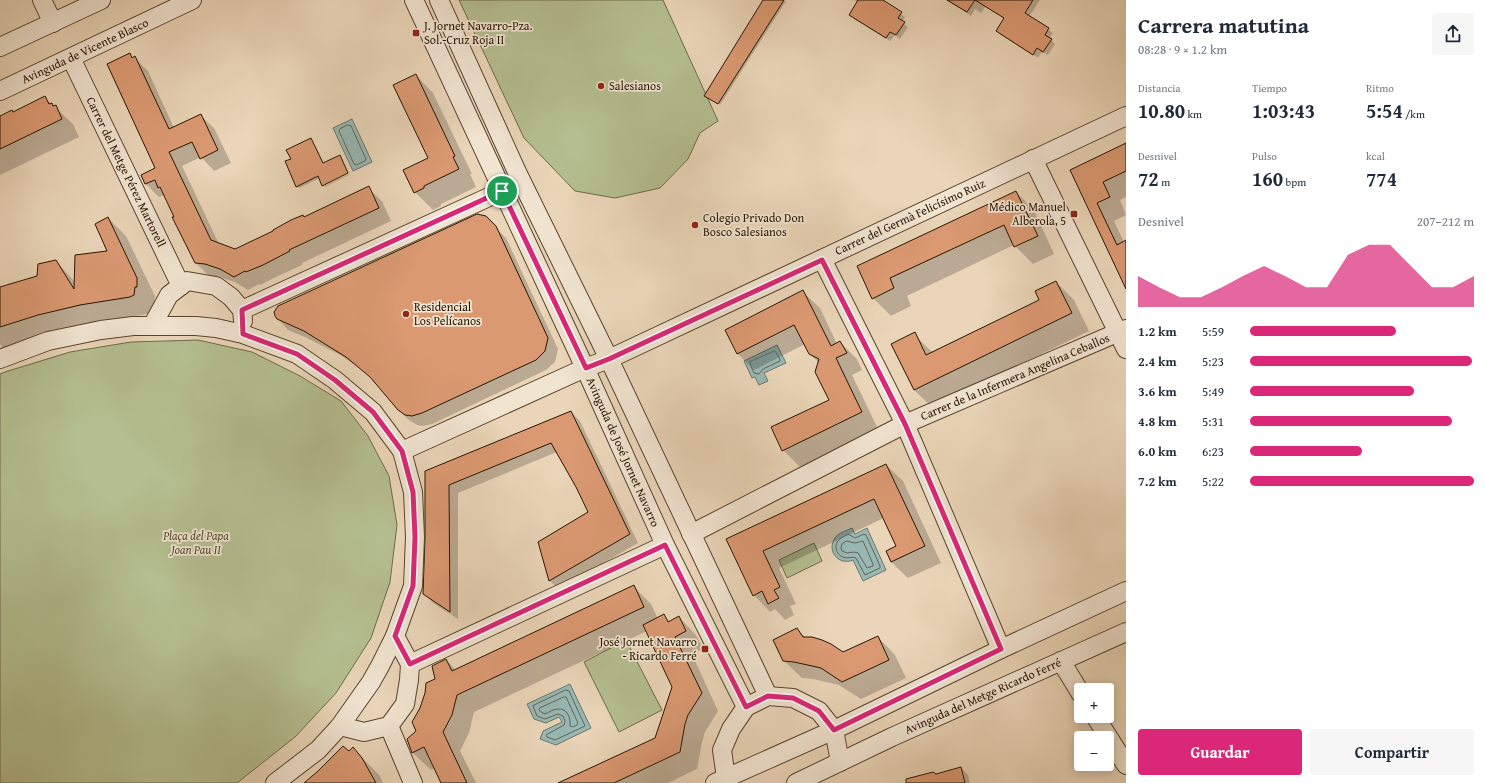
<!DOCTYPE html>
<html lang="es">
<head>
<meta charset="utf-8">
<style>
	body { margin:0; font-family:"Gentium Book Plus",serif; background:#f6f6f7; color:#1f2937; height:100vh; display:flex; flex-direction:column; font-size:15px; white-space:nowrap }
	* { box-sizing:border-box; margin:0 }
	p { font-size:13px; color:#747a83 }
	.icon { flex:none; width:22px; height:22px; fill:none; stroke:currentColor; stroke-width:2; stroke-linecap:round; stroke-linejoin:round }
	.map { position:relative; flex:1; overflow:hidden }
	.drawer { display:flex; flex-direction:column; background:#fff; width:360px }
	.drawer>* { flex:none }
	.controls { position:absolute; left:1074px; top:683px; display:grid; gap:8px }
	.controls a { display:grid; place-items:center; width:40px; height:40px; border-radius:4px; background:#fff; box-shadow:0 2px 10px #0003; font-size:20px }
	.pin { position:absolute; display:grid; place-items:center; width:34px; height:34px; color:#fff; margin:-17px; border:2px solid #fff; border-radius:50%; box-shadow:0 1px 4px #0007 }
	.round { display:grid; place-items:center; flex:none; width:42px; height:42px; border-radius:4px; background:#f6f6f7 }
	.head { display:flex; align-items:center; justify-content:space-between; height:68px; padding:0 12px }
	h1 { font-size:22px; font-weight:700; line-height:30px }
	.metrics { display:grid; grid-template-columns:repeat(3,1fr); gap:6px; height:68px; padding:4px 12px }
	.metrics div { display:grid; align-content:center }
	.metrics b { font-size:20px; font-weight:700 }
	.metrics small { font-size:11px; font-weight:400 }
	.metrics p { font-size:11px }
	.chart { height:112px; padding:8px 12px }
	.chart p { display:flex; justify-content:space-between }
	.chart svg { width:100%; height:72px; margin-top:4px; fill:#db2777; opacity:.7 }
	.cta { display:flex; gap:8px; margin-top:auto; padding:8px 12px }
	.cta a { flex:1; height:46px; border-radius:4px; background:#db2777; color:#fff; font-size:16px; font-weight:700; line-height:46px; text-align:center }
	.cta a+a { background:#f6f6f7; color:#1f2937 }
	ul { padding:0 12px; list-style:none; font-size:13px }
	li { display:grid; grid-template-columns:64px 48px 1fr; align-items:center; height:30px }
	li i { height:10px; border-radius:5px; background:#db2777 }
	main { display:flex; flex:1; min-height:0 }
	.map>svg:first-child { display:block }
</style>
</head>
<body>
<main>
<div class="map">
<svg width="1126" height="783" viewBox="0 0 1126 783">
	<rect width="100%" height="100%" fill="#ead5b8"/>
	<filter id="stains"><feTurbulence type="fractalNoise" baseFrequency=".005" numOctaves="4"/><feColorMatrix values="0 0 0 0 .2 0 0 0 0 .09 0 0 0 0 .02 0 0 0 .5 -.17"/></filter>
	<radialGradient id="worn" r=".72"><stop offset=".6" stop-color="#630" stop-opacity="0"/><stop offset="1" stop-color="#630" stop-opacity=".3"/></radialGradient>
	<g fill="#b4be90" stroke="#6e6a48">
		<polygon points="459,0 663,0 718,121 700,133 688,159 660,188 615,198 575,191 524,138"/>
		<polygon points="198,340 252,352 300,376 341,401 368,436 389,476 397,525 390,582 371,638 336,693 295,737 237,783 0,783 0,374 8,371 70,352 131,342"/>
		<polygon points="814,543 822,561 787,578 779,560"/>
		<polygon points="626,640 662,710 619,732 584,662"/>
	</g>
	<g fill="#99b8b4" stroke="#6b776c">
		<polygon points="352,119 372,162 353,171 333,128"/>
		<polygon points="777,345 786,363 764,373 768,381 759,385 755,377 752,378 744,361"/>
		<path d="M 852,528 L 855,534 L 867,528 L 886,570 L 863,581 L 853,560 C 839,566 826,551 835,538 C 838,533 846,531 852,528 Z"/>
		<polygon points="570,684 591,728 556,745 540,739 543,731 562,722 559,717 546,723 534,719 527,704"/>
	</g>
	<g fill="#0003">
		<polygon points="765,0 786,1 720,105 707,97"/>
		<polygon points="854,0 882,0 905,17 902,22 908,27 900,39 895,35 890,41 854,19 850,15 858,3"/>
		<polygon points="946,0 1040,0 1029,17 1053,33 1049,38 1055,44 1048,55 1042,52 1038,58 1001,35 997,31 1005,19 985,7 981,13 975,9 971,16"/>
		<polygon points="130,55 133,58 135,58 148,71 174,128 200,115 214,128 231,163 214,171 201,157 182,166 219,244 235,250 368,188 382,201 391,221 302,263 302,265 276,277 260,285 259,284 248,290 235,282 219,277 209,276 196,263 164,195 159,197 146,184 142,176 156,169"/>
		<polygon points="416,75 433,93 472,174 470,174 476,187 441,204 441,206 433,210 415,192 429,158"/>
		<polygon points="45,98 73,124 79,137 0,175 0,119"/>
		<polygon points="311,139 324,164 340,156 348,172 323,184 320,178 299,188 297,186 292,159"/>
		<polygon points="1126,144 1126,197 1120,200 1126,215 1114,221 1124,242 1126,241 1126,287 1071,170"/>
		<polygon points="349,174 349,175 325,187 324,186"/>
		<polygon points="1016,192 1034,210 1054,254 1033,264 1014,245 907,296 911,306 891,316 873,298 858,267"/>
		<polygon points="485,217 506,238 558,349 555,362 546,370 432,424 423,426 417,425 409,420 398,409 376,382 358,367 340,355 305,337 288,330 278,319"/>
		<polygon points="108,218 126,236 155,296 154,304 152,305 152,312 148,314 98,322 11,347 3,348 0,344 0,288 38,276 56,261 75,282 109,251"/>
		<polygon points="1056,282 1074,300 1089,331 932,407 914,390 892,345 914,334 933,353 1040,301"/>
		<polygon points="803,292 820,308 837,344 840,342 857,359 862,370 852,375 878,429 800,467 783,450 830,400 819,363 810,354 805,344 754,370 737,353"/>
		<polygon points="571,412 580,421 638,543 558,589 550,581 539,543 589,513 577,486 557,452 458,493 458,619 433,603 424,594 426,472"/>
		<polygon points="886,465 903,481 941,563 908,578 891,562 897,547 884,518 779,568 796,604 790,606 794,615 785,620 775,609 770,612 754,595 728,540"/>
		<polygon points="633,586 651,604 658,619 664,616 670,622 679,617 696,635 703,649 692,654 718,711 705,732 702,742 697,769 668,783 561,783 655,738 673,687 647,631 474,712 469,733 460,751 476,783 442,783 435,768 431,770 413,753 408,739 417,731 436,679 446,660 456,670"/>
		<polygon points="797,629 806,638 843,653 878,637 895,655 906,678 861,699 839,685 813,679 802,678 784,661"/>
		<polygon points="353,748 380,776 383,783 306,783"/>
		<polygon points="961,768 968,775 970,783 924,783 936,775"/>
	</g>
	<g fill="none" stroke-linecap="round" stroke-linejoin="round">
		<g stroke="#60665a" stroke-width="1">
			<polygon points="348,125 351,126 366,159 365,161 356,165 354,164 339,131 340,129"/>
			<polygon points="775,351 780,359 780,361 763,369 759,374 754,373 750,364 750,362"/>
			<path d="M 848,534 L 855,538 L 864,534 L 866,535 L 880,566 L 880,568 L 865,575 L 856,558 C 851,556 848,559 843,557 C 836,555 833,544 840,539 C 842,537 845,536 848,534 Z"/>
			<polygon points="847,541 855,543 863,541 873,564 873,566 867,568 858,553 854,552 847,553 842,551 841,548 842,544"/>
			<polygon points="566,690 569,691 585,726 555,740 547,737 546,735 564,725 565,721 563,716 558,714 545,719 537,716 533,706"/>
			<path d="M 564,697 L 566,697 L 578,723 L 577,725 L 573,727 L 570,726 C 571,718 567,708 558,709 C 554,709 549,712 545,714 L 541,712 L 539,710 L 540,708 Z"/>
		</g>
	</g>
	<g fill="#db9972" stroke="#271500">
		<polygon points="763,0 784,0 718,104 704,96"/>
		<polygon points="858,0 883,0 902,12 898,18 905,22 896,35 890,32 886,38 849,15"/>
		<polygon points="947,0 1033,0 1025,13 1049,28 1045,35 1052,39 1043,52 1037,48 1033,55 996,31 1004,18 975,0 967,12"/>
		<polygon points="130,53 132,58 135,56 169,129 201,114 218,150 200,159 192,142 169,152 211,240 235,249 273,231 273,230 291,220 303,215 304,217 369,186 379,208 289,250 290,251 263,265 246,272 245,271 234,277 220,269 205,264 195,263 172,217 174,217 160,187 158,188 155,180 145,184 141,175 155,168 107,64"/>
		<polygon points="416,74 455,156 453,157 459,169 424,186 424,188 414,193 403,170 428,158 393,85"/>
		<polygon points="45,96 49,104 52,103 53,106 56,105 62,119 0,149 0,116 12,110 13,112"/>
		<polygon points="311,138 323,163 340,155 348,173 322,186 318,176 296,187 285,161 291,159 286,150"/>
		<polygon points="1126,143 1126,171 1103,182 1110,197 1097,203 1117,245 1126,240 1126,289 1070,170"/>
		<polygon points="1016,191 1038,236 1014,247 1004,225 890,278 894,288 872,299 857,266"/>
		<polygon points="477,214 486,216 496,226 548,338 545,351 536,360 422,413 412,416 405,415 398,410 370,377 346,357 304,331 277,319 275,316 274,312 278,306"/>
		<polygon points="108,217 137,278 137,287 135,287 134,295 130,297 80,305 38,315 0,327 0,287 37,276 38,264 56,260 74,289 75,255 107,251 95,224"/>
		<polygon points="1056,281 1072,313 914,390 891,344 915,332 926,355 1039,300 1035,291"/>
		<polygon points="803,290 831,346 840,341 847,353 836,358 862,412 782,451 771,427 829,400 815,372 819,359 809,354 794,325 737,354 725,330"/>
		<polygon points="571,411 630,534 549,581 538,542 588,512 576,487 551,443 449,485 450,612 423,594 425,537 425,471"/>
		<polygon points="886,464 925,546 891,562 886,551 896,546 874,499 763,551 780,587 774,590 779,598 768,604 762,591 753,596 726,539"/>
		<polygon points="634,585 644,607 457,695 452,715 443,732 467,783 441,783 424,747 412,753 407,739 416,731 412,722 420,708 425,693 426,683 435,679 432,666 446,659 452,671"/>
		<polygon points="664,614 668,622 679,616 686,631 675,637 702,693 688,715 685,724 680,752 614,783 558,783 655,738 672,687 643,625"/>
		<polygon points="797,628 803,637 812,637 822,640 831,644 843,652 878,636 889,660 842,682 821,668 794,662 783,661 773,640"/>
		<polygon points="343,746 349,751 353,747 362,758 376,783 304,783 318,771"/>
		<polygon points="961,767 965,783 906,783 906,779 933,772 936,774"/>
	</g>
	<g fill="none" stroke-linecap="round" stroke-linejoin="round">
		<defs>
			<g id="minor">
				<polyline points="42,0 53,23"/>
				<polyline points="414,0 585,368 665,545 746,707"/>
				<polyline points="439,0 517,172 609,359 768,696"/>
				<polyline points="0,47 101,0"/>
				<polyline points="71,58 181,286"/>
				<polyline points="0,91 192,0"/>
				<polyline points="1033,159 1126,349"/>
				<polyline points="822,259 905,424 1001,649"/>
				<polyline points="242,310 502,191"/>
				<polyline points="152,326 169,295 187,281 216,286 231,297 242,310 243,321"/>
				<polyline points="0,359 48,341 101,330 133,326 196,326 216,328 243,334 297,354 335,380 373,412 402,451 413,492 415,537 413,586 395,636 380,666 371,682 340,726 318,750 275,783"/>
				<polyline points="402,451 585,368 609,359 1126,116"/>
				<polyline points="691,534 905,424 1126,329"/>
				<polyline points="1061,661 1081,694"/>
				<polyline points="410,664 665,545"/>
				<polyline points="1095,716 1126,765"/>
				<polyline points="340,726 364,732 389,726 405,704 409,680 410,664 395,636"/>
				<polyline points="389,726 413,783"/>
				<polyline points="715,783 834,730 1001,649 1126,591"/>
				<polyline points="729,783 726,778 722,750 731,729 746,707 768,696 793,698 819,711 834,730 840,762"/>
				<polyline points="796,783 892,737 1126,632"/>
			</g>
		</defs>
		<use href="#minor" stroke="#58452e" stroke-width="20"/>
		<use href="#minor" stroke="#f1e4d1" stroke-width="18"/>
	</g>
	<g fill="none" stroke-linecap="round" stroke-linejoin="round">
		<defs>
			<polygon id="route" points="502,191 586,368 609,359 822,260 905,424 1001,649 834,730 819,711 793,698 768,696 746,707 665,545 410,664 395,636 413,586 415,537 413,492 402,451 373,412 335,380 297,354 243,334 242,310"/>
		</defs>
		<use href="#route" stroke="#fff" stroke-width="8"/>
		<use href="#route" stroke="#db2777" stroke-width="5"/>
	</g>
	<g fill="#8f2418" stroke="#f1e4d1" stroke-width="1.5">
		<rect x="412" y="29" width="8" height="8" rx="2"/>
		<circle cx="601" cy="86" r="4"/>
		<rect x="1070" y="210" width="8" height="8" rx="2"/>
		<circle cx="695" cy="225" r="4"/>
		<circle cx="406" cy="314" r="4"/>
		<rect x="701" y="645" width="8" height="8" rx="2"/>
	</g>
	<g text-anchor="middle" stroke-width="3.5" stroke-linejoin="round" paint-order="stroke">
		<g font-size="12" fill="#271500" stroke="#f1e4d1" text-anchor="start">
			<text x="424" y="30">J. Jornet Navarro-Pza.<tspan x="424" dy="14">Sol.-Cruz Roja II</tspan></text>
			<text x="609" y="90">Salesianos</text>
			<text x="1066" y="211" text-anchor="end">Médico Manuel<tspan x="1066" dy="14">Alberola, 5</tspan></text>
			<text x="703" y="222">Colegio Privado Don<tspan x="703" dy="14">Bosco Salesianos</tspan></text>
			<text x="414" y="311">Residencial<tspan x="414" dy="14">Los Pelícanos</tspan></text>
			<text x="697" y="646" text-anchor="end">José Jornet Navarro<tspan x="697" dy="14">- Ricardo Ferré</tspan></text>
		</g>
		<g font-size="12" fill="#271500" stroke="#f1e4d1">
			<text transform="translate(85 51) rotate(-25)" y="4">Avinguda de Vicente Blasco</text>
			<text transform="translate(126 172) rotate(64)" y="4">Carrer del Metge Pérez Martorell</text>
			<text transform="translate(910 217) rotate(-25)" y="4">Carrer del Germà Felicísimo Ruiz</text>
			<text transform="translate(1015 377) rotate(-23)" y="4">Carrer de la Infermera Angelina Ceballos</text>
			<text transform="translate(623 452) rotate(66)" y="4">Avinguda de José Jornet Navarro</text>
			<text transform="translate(983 696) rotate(-24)" y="4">Avinguda del Metge Ricardo Ferré</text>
		</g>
		<g font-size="12" font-style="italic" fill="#51482b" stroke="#f1e4d1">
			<text x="196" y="540">Plaça del Papa<tspan x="196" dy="14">Joan Pau II</tspan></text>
		</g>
	</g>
	<rect width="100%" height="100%" filter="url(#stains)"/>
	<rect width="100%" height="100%" fill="url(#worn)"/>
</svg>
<div class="controls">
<a>+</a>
<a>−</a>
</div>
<div class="pin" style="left:502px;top:191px;background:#1e9e55"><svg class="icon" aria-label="arrive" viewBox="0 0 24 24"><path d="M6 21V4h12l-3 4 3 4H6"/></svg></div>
</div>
<section class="drawer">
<div class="head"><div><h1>Carrera matutina</h1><p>08:28 · 9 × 1.2 km</p></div><a class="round"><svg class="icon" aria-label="share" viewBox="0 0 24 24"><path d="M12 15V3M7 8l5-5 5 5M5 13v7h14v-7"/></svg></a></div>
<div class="metrics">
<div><p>Distancia</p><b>10.80<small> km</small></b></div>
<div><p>Tiempo</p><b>1:03:43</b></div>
<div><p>Ritmo</p><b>5:54<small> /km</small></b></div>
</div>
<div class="metrics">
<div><p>Desnivel</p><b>72<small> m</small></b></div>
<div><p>Pulso</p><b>160<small> bpm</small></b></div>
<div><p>kcal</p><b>774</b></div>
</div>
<div class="chart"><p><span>Desnivel</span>207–212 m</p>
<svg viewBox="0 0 160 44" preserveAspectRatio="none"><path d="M0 44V25L10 32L20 38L30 38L40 32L50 25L60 19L70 25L80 32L90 32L100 12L110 6L120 6L130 19L140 32L150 32L160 25V44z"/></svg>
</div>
<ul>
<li><b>1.2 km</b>5:59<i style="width:65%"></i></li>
<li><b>2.4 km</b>5:23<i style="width:99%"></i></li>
<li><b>3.6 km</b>5:49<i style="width:73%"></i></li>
<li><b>4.8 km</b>5:31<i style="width:90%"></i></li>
<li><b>6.0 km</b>6:23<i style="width:50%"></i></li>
<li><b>7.2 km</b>5:22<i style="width:100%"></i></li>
</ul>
<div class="cta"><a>Guardar</a><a>Compartir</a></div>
</section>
</main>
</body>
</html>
